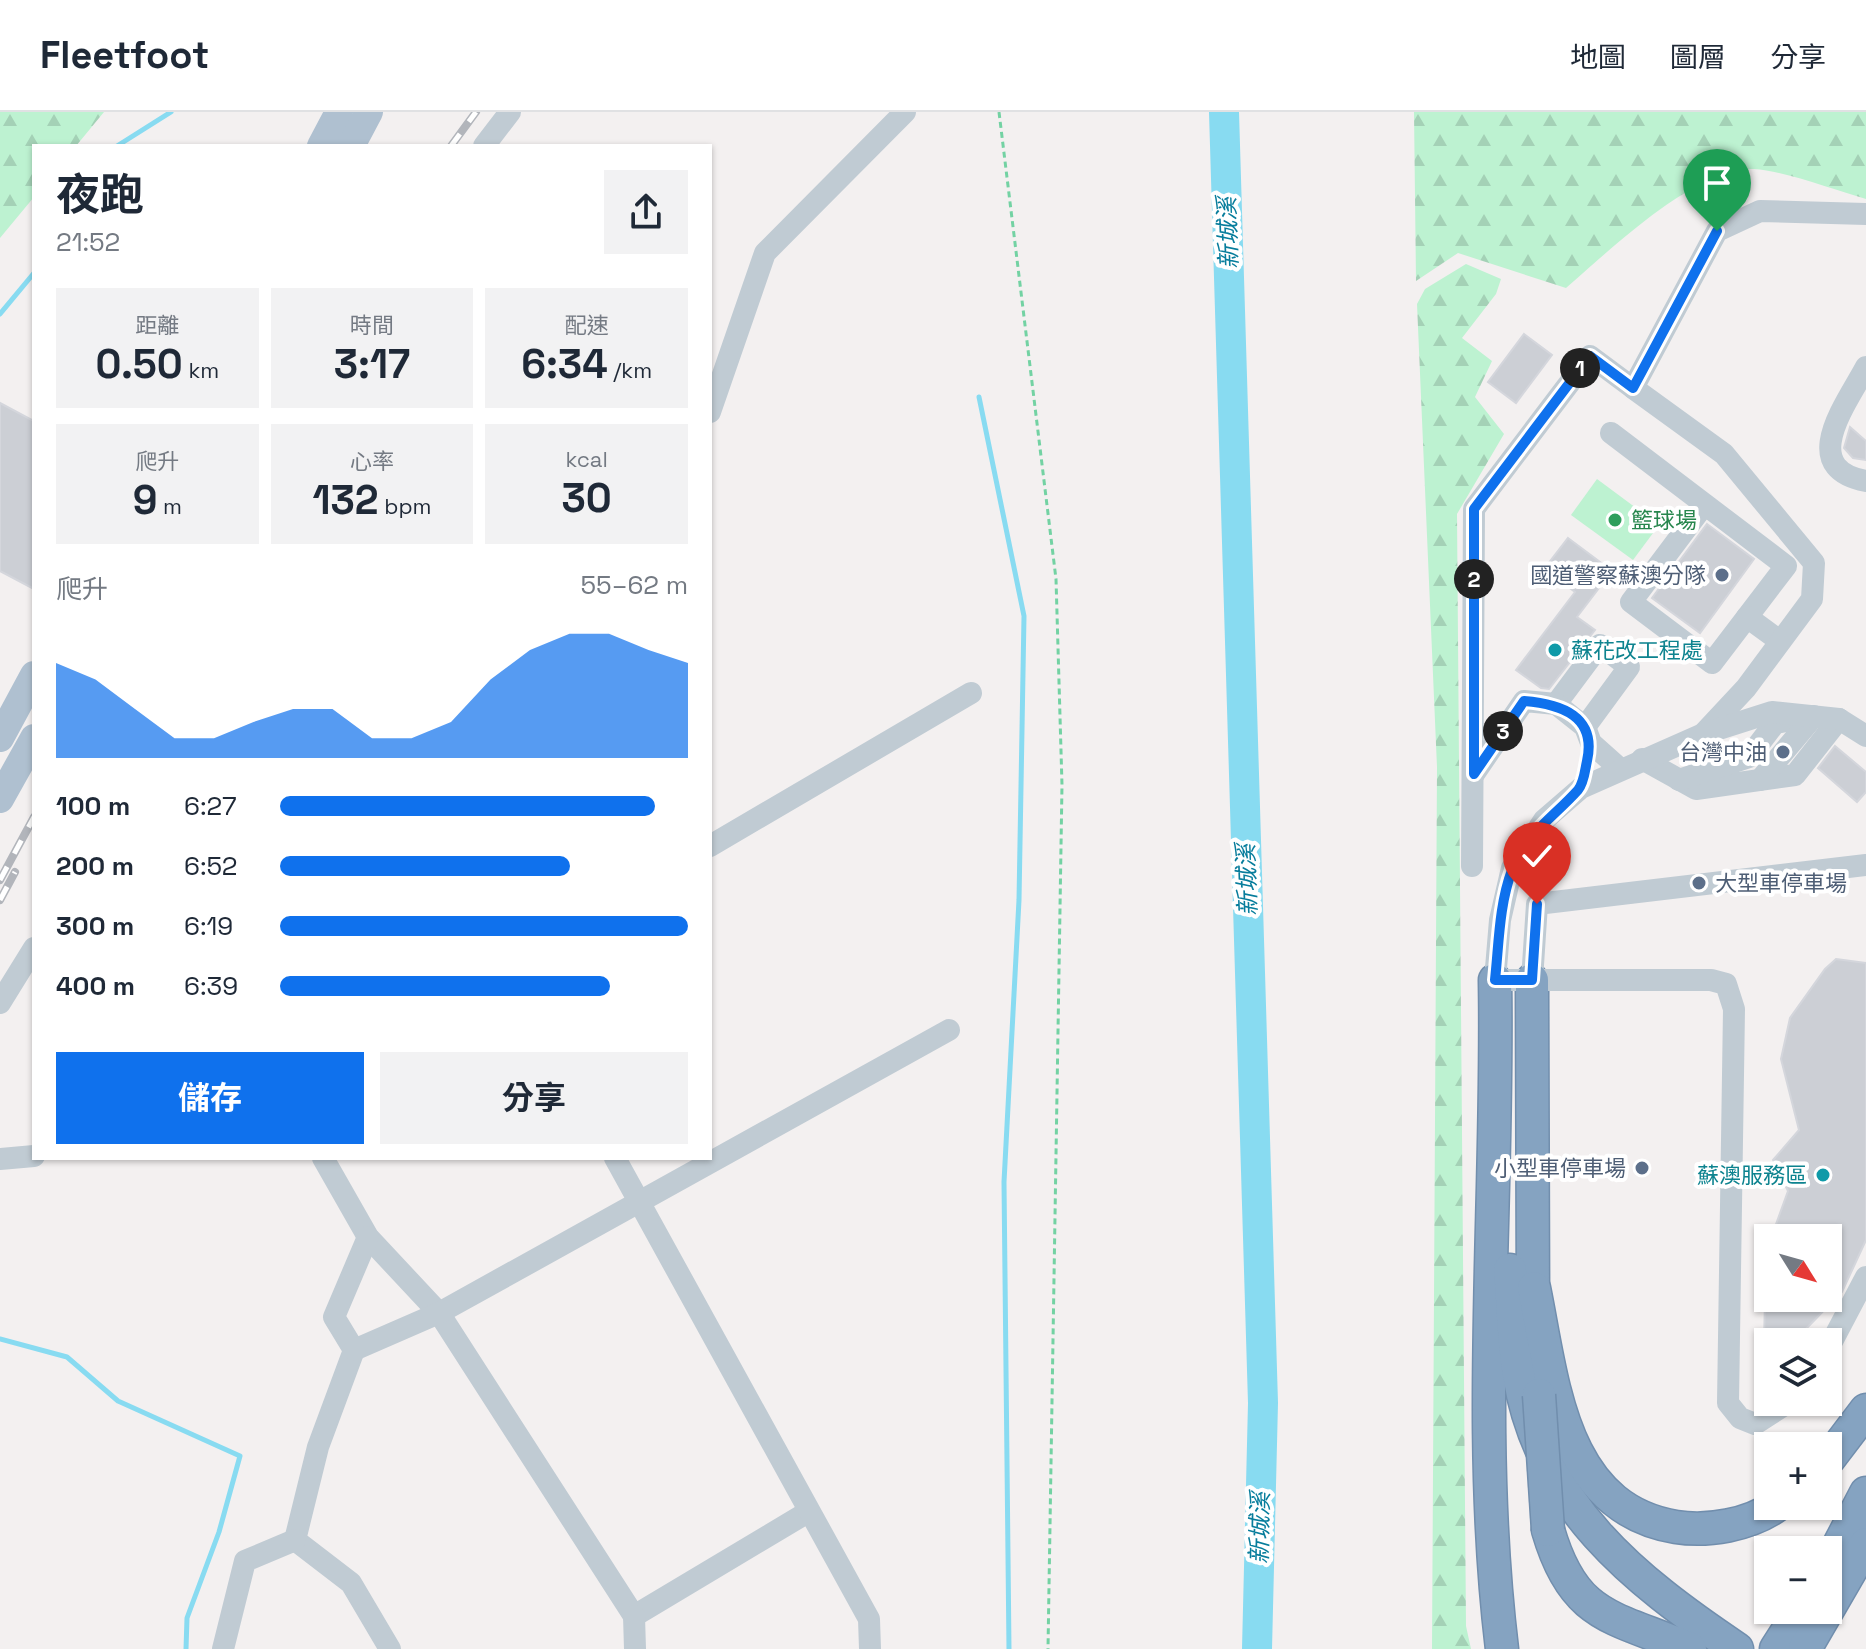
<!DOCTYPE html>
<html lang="zh-TW">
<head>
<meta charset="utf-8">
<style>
	body { margin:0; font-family:"Space Grotesk","Noto Sans TC",sans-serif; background:#f2f2f3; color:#1f2937; height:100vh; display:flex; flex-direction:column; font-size:30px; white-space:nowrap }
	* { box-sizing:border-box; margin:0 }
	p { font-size:26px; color:#747a83 }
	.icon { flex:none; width:44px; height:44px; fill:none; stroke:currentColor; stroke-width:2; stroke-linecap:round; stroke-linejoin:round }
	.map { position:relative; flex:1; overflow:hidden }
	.sheet { position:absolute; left:32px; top:32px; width:680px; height:1016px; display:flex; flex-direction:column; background:#fff; border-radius:0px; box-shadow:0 2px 6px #0004 }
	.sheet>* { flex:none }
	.needle { width:52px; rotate:127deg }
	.controls { position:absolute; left:1754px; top:1112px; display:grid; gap:16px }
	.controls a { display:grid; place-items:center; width:88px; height:88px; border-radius:0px; background:#fff; box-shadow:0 2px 6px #0004; font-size:40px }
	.pin { position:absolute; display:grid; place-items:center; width:68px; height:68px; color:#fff; margin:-82px -34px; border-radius:50% 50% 50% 0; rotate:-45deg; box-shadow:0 0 8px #0007 }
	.pin .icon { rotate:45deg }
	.km { position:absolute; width:40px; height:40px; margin:-20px; border-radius:50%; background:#222; color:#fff; font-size:22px; line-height:40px; text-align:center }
	.round { display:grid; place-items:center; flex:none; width:84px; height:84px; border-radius:0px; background:#f2f2f3 }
	.overview { display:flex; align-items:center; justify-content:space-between; height:136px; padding:0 24px }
	h1 { font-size:44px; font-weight:700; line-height:60px }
	.stats { display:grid; grid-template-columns:repeat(3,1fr); gap:12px; height:136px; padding:8px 24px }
	.stats div { display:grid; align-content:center; border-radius:0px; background:#f2f2f3; text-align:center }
	.stats b { font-size:40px; font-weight:700 }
	.stats small { font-size:22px; font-weight:400 }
	.stats p { font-size:22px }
	.chart { height:224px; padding:16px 24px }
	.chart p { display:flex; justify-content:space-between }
	.chart svg { width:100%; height:144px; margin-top:8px; fill:#0f71ed; opacity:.7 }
	.button { display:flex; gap:16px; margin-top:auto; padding:16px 24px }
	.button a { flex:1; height:92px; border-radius:0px; background:#0f71ed; color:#fff; font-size:32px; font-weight:700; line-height:92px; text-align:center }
	.button a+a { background:#f2f2f3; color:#1f2937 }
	ul { padding:0 24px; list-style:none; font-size:26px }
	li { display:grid; grid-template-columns:128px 96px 1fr; align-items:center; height:60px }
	li i { height:20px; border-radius:10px; background:#0f71ed }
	header { display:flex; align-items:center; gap:48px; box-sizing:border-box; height:112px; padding:0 40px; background:#fff; border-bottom:2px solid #e0e1e3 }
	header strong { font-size:38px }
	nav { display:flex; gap:44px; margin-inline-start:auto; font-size:28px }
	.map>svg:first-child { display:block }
</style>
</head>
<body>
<header>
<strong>Fleetfoot</strong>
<nav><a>地圖</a><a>圖層</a><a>分享</a></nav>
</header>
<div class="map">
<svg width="1866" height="1537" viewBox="0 0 1866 1537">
	<defs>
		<pattern id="forest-firs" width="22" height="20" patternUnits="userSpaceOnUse" patternTransform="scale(2)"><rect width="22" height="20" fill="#bdf2d1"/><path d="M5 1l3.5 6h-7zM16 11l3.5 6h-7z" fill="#a4d1b6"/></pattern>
	</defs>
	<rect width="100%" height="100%" fill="#f3f0f0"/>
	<g fill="url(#forest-firs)">
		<polygon points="0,0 104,0 76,34 34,34 34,85 0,126"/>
		<path d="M 1414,0 L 1866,0 L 1866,87 C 1834,78 1785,59 1754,57 C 1696,54 1608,140 1566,176 L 1458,141 L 1416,169 Z"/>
		<polygon points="1466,152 1501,167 1496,182 1462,226 1492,249 1475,285 1504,322 1457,402 1466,1514 1471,1537 1432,1537 1437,655 1417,192 1425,177"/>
	</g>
	<polygon fill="#bdf2d1" points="1597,367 1659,413 1633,448 1571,403"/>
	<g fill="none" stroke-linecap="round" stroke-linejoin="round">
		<g stroke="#88dbf1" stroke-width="5">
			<polyline points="117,34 171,0"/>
			<polyline points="0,202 34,161"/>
			<polyline points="979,285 1024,504 1019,788 1004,1070 1009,1537"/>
			<polyline points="0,1227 67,1245 118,1289 240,1344 219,1420 187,1506 186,1537"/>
		</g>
		<polyline stroke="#88dbf1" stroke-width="30" points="1224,0 1263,1291 1257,1537"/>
	</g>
	<g fill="#cccfd5" stroke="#d4d6dc" stroke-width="2">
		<polygon points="1524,222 1552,243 1516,291 1488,270"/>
		<polygon points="0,291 34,309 34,477 0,459"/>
		<polygon points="1850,315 1866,329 1866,348 1853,346 1844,336"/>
		<polygon points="1707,412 1754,447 1700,521 1652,486"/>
		<polygon points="1568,426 1612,459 1577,505 1595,518 1549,577 1541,576 1516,558 1575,480 1544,457"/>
		<polygon points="1835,634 1866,660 1866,680 1857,690 1818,656"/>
		<polygon points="1836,847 1866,851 1866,1128 1842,1180 1800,1223 1799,1230 1764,1230 1765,1186 1828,1186 1828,1126 1771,1126 1788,1079 1773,1048 1799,1018 1781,947 1790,906 1825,857"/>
	</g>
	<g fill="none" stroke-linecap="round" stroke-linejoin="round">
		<defs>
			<g id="highway">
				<path d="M 1495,868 C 1499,1090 1475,1315 1502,1537"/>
				<polyline points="1532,868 1533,1196"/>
				<path d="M 1510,1158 C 1513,1193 1513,1229 1519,1263 C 1541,1394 1633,1467 1737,1537"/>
				<path d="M 1534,1176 C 1553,1269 1561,1396 1676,1415 C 1708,1420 1749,1413 1776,1394"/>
				<polyline points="1828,1348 1866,1298"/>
				<path d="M 1548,1418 C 1574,1508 1614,1504 1690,1537"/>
				<polyline points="1828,1454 1866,1381"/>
				<polyline points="1776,1537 1801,1498"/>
				<polyline points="1805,1537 1866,1432"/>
			</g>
		</defs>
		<use href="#highway" stroke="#718ead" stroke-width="35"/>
		<polyline stroke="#73d2a3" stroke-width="3" stroke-dasharray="6 4" stroke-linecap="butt" points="999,0 1056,467 1062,673 1048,1537"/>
		<g stroke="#c0cbd3" stroke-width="22">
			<polyline points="484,34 510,0"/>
			<path d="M 1866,255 C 1847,291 1796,356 1866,369"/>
			<polyline points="710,300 765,141 905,0"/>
			<polyline points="1611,321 1786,454 1712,551 1631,490 1704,393"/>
			<polyline points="1747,505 1780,529"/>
			<polyline points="1556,592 1600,533 1629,555 1585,615"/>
			<polyline points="1704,621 1746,576 1812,487 1814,451 1724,342 1633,276 1717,119 1760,99 1866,102"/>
			<polyline points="1642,647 1696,677 1795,663 1839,607"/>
			<polyline points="1474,662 1524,589 1556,592 1585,615 1591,631 1619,656"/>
			<polyline points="1679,668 1749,645 1775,611 1797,607"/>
			<polyline points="1760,668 1814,604"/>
			<polyline points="710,734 971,581"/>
			<polyline points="1472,754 1474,397 1590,244 1633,276"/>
			<polyline points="1532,868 1537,792 1866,753"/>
			<polyline points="0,891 34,836"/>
			<polyline points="323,1046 368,1125 439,1201 634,1504 808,1400"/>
			<polyline points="615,1046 869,1507 870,1537"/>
			<polyline points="0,1047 34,1044"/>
			<polyline points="368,1125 334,1205 354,1238 318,1335 295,1428 351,1471 390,1537"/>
			<polyline points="1828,1237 1866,1165"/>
			<polyline points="354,1238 439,1201 949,918"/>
			<polyline points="1789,1290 1755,1312 1740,1306 1728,1291 1734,897 1726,872 1711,868 1495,868 1500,808 1512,756 1544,708 1581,676 1703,622 1772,600 1839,607 1866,624"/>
			<polyline points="634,1504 635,1537"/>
			<polyline points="223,1537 245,1449 295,1428"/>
		</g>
		<g stroke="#afc0d0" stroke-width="28">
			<polyline points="321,34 339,0"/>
			<polyline points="351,34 369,0"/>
			<polyline points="0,626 34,563"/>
			<polyline points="0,687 34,626"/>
		</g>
		<use href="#highway" stroke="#85a3c1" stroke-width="32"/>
		<defs>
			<g id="rail">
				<polyline points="451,34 476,0"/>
				<polyline points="0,768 34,705"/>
				<polyline points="0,788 15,760"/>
			</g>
		</defs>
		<use href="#rail" stroke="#b2b5bb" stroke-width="8"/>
		<use href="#rail" stroke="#fff" stroke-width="5" stroke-dasharray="15" stroke-linecap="butt"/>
		<defs>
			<polyline id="highway-bridge" points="1539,1283 1548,1418"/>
		</defs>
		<use href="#highway-bridge" stroke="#718ead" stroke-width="35" stroke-linecap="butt"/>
		<use href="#highway-bridge" stroke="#85a3c1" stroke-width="32"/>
	</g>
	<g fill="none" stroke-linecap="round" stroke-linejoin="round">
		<defs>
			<path id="route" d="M 1537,792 L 1532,868 L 1495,868 C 1499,831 1499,793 1512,758 C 1524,723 1555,704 1578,678 C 1584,671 1585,658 1587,649 C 1597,604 1561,592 1524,589 L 1474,662 L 1474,397 L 1590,244 L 1633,276 L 1717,119"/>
		</defs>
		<use href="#route" stroke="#fff" stroke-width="16"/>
		<use href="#route" stroke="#0f71ed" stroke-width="10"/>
	</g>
	<circle fill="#2e9e5b" stroke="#fff" stroke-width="3" cx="1615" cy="408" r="8"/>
	<g fill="#5c6f8a" stroke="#fff" stroke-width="3">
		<circle cx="1722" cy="463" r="8"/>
		<circle cx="1783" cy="640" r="8"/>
		<circle cx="1699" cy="771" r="8"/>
		<circle cx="1642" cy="1056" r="8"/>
	</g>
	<g fill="#0f9aa8" stroke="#fff" stroke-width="3">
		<circle cx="1555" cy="538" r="8"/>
		<circle cx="1823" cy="1063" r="8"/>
	</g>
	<g text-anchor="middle" stroke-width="8" stroke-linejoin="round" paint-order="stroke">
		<g font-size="22" fill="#27864d" stroke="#fff" text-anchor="start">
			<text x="1631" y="416">籃球場</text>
		</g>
		<g font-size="22" fill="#4e5e75" stroke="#fff" text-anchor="end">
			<text x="1706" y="471">國道警察蘇澳分隊</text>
			<text x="1767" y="648">台灣中油</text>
			<text x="1715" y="779" text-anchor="start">大型車停車場</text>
			<text x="1626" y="1064">小型車停車場</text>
		</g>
		<g font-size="22" fill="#0d838f" stroke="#fff" text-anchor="start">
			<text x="1571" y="546">蘇花改工程處</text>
			<text x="1807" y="1071" text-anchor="end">蘇澳服務區</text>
		</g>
		<g font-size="24" font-style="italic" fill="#077d9c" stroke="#fff">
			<text transform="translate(1228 121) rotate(-92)" y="8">新城溪</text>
			<text transform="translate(1247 768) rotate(-92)" y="8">新城溪</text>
			<text transform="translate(1260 1416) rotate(-89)" y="8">新城溪</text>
		</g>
	</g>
</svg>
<div class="controls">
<a><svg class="needle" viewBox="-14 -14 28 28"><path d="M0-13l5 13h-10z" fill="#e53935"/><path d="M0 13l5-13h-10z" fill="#747a83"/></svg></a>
<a><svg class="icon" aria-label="layers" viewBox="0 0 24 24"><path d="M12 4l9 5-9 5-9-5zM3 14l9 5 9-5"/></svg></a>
<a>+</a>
<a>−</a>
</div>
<div class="pin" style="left:1717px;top:119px;background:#1e9e55"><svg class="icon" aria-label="arrive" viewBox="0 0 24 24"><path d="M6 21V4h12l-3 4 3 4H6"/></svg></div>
<div class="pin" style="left:1537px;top:792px;background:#d93025"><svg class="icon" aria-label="check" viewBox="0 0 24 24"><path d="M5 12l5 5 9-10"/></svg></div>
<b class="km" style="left:1580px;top:256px">1</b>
<b class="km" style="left:1474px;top:467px">2</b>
<b class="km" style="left:1503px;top:619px">3</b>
<section class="sheet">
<div class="overview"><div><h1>夜跑</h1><p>21:52</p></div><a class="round"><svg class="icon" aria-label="share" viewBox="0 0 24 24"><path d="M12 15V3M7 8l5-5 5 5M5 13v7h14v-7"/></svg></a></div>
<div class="stats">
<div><p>距離</p><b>0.50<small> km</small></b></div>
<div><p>時間</p><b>3:17</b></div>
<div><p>配速</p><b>6:34<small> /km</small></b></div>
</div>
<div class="stats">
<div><p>爬升</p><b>9<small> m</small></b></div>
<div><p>心率</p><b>132<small> bpm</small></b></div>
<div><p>kcal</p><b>30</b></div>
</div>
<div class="chart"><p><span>爬升</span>55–62 m</p>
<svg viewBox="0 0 160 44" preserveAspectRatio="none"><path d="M0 44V15L10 20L20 29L30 38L40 38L50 33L60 29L70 29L80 38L90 38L100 33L110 20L120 11L130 6L140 6L150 11L160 15V44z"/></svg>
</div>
<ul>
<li><b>100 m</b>6:27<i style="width:92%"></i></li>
<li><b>200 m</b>6:52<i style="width:71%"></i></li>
<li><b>300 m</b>6:19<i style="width:100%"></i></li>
<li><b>400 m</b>6:39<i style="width:81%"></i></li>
</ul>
<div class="button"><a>儲存</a><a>分享</a></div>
</section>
</div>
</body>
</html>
